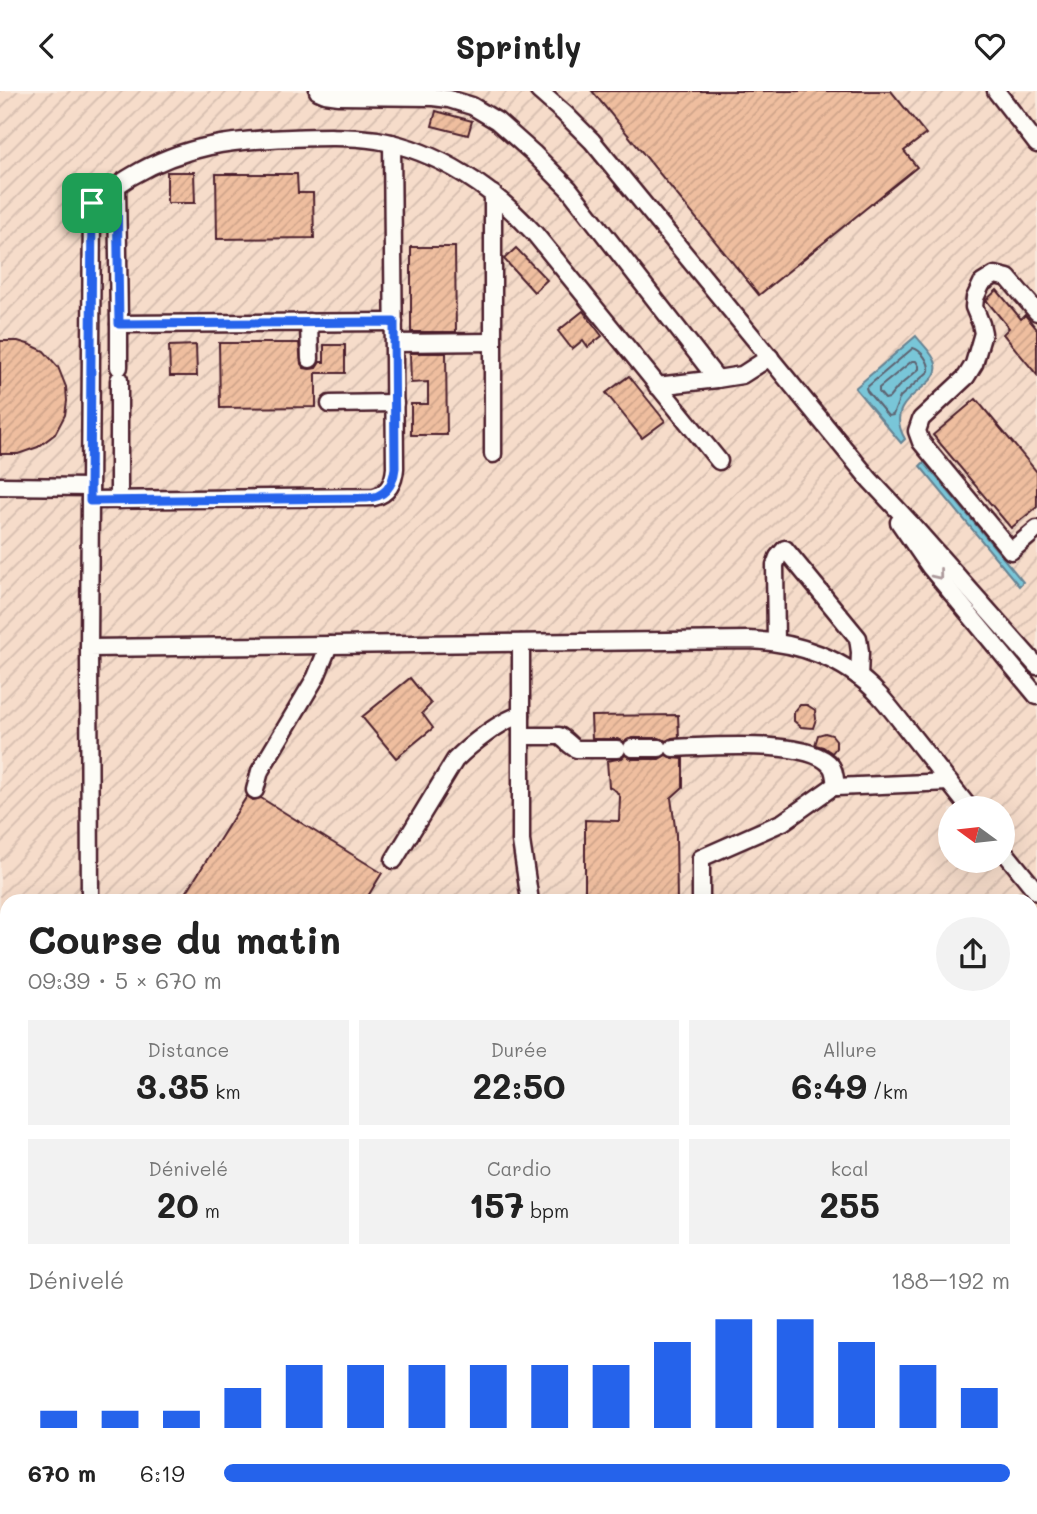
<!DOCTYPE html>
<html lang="fr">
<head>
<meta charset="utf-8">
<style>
	body { margin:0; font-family:Mali,sans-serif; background:#f2f2f2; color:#222; height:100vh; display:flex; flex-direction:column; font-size:26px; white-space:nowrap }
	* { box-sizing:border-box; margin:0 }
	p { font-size:23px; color:#767676 }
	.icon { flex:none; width:38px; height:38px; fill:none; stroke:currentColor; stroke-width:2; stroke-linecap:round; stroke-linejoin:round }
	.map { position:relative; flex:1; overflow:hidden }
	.details { position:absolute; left:0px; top:803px; width:1038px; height:621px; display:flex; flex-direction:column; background:#fff; border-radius:21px 21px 0 0; box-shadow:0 7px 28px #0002 }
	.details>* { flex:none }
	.needle { width:46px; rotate:285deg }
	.controls { position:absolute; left:938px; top:705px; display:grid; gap:14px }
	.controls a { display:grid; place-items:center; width:77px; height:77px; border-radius:50%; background:#fff; box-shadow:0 7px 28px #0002; font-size:35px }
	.pin { position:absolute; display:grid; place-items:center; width:60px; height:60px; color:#fff; margin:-30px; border-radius:14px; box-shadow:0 4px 10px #0006 }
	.round { display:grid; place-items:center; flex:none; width:74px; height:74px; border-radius:37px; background:#f2f2f2 }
	.headline { display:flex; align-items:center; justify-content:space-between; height:119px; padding:0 28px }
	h1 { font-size:38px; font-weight:700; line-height:52px }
	.metrics { display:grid; grid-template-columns:repeat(3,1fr); gap:10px; height:119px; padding:7px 28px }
	.metrics div { display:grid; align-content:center; border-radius:0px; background:#f2f2f2; text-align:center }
	.metrics b { font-size:35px; font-weight:700 }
	.metrics small { font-size:19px; font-weight:400 }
	.metrics p { font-size:19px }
	.chart { height:196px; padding:14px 28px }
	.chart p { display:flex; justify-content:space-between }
	.chart svg { width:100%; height:126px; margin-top:7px; stroke:#2563eb; stroke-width:6 }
	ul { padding:0 28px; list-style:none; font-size:23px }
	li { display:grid; grid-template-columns:112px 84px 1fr; align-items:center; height:52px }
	li i { height:18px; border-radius:9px; background:#2563eb }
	header { display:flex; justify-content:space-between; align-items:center; height:91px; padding:0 28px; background:#fff; font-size:32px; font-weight:700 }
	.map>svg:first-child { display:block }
</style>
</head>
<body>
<header><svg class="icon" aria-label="back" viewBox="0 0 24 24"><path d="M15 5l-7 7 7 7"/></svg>Sprintly<svg class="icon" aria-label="heart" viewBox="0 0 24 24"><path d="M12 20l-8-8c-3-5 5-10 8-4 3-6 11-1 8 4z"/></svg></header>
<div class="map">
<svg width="1037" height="1423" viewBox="0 0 1037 1423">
	<defs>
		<pattern id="industrial-furrows" width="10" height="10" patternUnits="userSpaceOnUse" patternTransform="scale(1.75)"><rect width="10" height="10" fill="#f6dcca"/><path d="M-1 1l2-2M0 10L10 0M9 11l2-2" fill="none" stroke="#d4bcae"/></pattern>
		<pattern id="building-hatch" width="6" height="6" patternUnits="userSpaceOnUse" patternTransform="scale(1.75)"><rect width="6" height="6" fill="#efbe9f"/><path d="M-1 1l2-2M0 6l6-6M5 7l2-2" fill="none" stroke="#cea389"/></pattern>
	</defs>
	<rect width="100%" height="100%" fill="#f9e9dd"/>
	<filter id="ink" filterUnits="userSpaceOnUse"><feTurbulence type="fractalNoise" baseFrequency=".0143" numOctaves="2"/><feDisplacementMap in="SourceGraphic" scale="14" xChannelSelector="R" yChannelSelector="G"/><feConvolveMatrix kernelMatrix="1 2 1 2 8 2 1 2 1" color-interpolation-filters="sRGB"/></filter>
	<g filter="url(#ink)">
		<path fill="url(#industrial-furrows)" fill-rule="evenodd" d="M 0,0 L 1037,0 L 1037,1423 L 0,1423 ZM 950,718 L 1003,718 L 1003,770 L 950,770 ZM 7,810 L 1031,810 L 1031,1418 L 7,1418 Z"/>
		<g fill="#79c6d8" stroke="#668393" stroke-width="2">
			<path d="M 916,245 C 922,253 934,263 936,273 C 942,299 880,304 905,348 L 901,352 L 855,297 Z"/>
			<polygon points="924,371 1023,491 1019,495 920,375"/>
		</g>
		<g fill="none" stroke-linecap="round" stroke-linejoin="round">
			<g stroke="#5d6270" stroke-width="2">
				<path d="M 913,257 C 921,259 930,271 929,280 L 900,306 L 893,324 L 888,325 L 867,300 L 866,297 Z"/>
				<polygon points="912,270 916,270 919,275 919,278 898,296 889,307 885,308 879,301 879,297"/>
			</g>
		</g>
		<g fill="url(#building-hatch)" stroke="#4a1f2b" stroke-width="2">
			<polygon points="592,0 891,0 926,43 904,60 917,76 759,204"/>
			<polygon points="436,20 472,30 468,44 432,35"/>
			<polygon points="167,81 194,81 195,112 167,112"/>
			<polygon points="216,83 297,83 298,102 313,102 314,147 217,148"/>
			<polygon points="411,156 455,156 456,241 411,241"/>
			<polygon points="516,157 547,189 534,201 504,168"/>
			<polygon points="997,199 1021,228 1025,224 1037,238 1037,284 1003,243 1009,237 986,209"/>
			<polygon points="583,220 602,245 588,256 583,249 572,258 558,240"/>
			<polygon points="0,250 18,250 31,254 44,260 58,276 66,296 67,310 65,324 55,343 38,356 18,363 0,363"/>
			<polygon points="219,252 299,252 301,273 304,277 310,278 316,277 320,271 324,271 324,254 345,254 345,282 316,282 316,316 220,317"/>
			<polygon points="196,254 197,285 170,285 169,255"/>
			<polygon points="410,262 446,262 447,344 411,344 411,313 428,313 428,291 411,292"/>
			<polygon points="629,285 665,330 642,347 606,302"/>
			<polygon points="976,308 1037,381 1037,416 1011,437 933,344"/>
			<polygon points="410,587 431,613 422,622 433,637 396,667 362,626"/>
			<polygon points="800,614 807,614 815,619 816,628 813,637 801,636 794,630 794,621"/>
			<polygon points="678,624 679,646 672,647 666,650 659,647 632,647 624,651 617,648 592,648 591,625"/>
			<polygon points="825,642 832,644 836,649 836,657 832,662 823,656 815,654 818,644"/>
			<polygon points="625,664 632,668 659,668 666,664 673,667 683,668 683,696 671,707 676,743 677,810 585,810 585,729 619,730 620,706 616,700 609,696 607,670 622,667"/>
			<polygon points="247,705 253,709 261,707 382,782 365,810 181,810"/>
		</g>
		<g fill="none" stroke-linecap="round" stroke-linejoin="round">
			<defs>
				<g id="minor">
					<polyline points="318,0 325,3 339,5 433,6 449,8 472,15 497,30 533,62 569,98 717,288 742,284 770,266"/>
					<polyline points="539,0 565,23 592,50 870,389 913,435 1037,575"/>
					<polyline points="996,0 1037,53"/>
					<polyline points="117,95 119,233 394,231"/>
					<polyline points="493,103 493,363"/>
					<polyline points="1037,221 1008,187 995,184 982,192 975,207 974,216 981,233 983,242 974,273 966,286 921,328 917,340 921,351 1011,460 1037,438"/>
					<polyline points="309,231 310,268"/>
					<polyline points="119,233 119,276"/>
					<polyline points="395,252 493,251"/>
					<polyline points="657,295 717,288"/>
					<polyline points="330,313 395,312"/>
					<polyline points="0,395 90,396"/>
					<path d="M 90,409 L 374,406 C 388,403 394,391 395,377 L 392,52"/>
					<polyline points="119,409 119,289"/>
					<polyline points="899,431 930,476 1037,605"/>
					<polyline points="776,551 775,474 778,466 785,458 858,547 860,561 859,586"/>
					<polyline points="521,552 521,750 530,810"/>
					<path d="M 89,557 L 92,112 C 106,103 118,93 132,85 C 184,54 233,49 291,47 C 319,46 349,45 377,49 C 439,60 493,97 535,143 L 719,370"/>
					<path d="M 521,645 L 559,645 C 566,648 570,656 577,658 L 617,658"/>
					<polyline points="632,657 659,657"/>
					<path d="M 673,657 C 707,656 810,647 831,675 C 835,680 835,689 836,696"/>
					<polyline points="255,699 260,680 316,586 329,554"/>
					<polyline points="1003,759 1037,801"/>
					<path d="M 394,769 L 455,669 C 470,654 501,629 521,624"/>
					<path d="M 90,810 L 89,557 L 749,549 C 797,551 845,567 879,604 C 891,617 902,632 913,646 C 932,670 951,694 970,718"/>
					<polyline points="701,810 701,767 783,731 831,697 836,696 949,691"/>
					<polyline points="1031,842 1037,832"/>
					<polyline points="93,1418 93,1423"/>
					<polyline points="343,1418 343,1423"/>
					<polyline points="441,1418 442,1423"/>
					<polyline points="552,1418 552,1423"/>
					<polyline points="1009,1418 1009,1423"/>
				</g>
			</defs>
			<use href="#minor" stroke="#4a1f2b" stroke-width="21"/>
			<use href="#minor" stroke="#fdfcf7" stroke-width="16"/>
		</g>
		<defs><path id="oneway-chevron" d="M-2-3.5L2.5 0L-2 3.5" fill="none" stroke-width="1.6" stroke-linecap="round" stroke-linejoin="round" transform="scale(1.75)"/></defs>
		<use stroke="#ac999b" href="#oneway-chevron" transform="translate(938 484) rotate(51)"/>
	</g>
	<g fill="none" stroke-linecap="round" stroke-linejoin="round" filter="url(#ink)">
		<defs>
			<path id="route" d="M 117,95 L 119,233 L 394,231 L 395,377 C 393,395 385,406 367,407 L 90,410 L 92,112 Z"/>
		</defs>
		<use href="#route" stroke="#fff" stroke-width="14"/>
		<use href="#route" stroke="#2563eb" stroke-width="9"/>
	</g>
</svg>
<div class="controls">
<a><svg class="needle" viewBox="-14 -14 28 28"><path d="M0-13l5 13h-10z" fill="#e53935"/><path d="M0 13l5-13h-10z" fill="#767676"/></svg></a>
</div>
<div class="pin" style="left:92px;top:112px;background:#1e9e55"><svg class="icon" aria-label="arrive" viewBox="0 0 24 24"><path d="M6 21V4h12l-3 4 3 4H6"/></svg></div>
<section class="details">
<div class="headline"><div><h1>Course du matin</h1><p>09:39 · 5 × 670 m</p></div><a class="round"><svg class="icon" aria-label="share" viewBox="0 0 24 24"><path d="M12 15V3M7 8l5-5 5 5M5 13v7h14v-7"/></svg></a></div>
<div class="metrics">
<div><p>Distance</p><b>3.35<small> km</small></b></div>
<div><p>Durée</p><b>22:50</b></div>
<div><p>Allure</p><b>6:49<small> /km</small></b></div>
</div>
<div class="metrics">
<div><p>Dénivelé</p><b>20<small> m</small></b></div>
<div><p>Cardio</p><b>157<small> bpm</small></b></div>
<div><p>kcal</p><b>255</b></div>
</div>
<div class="chart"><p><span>Dénivelé</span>188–192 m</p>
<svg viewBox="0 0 160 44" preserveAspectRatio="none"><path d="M5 44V38M15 44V38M25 44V38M35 44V30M45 44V22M55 44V22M65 44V22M75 44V22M85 44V22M95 44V22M105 44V14M115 44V6M125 44V6M135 44V14M145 44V22M155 44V30"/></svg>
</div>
<ul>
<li><b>670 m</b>6:19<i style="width:100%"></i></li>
</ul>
</section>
</div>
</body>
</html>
